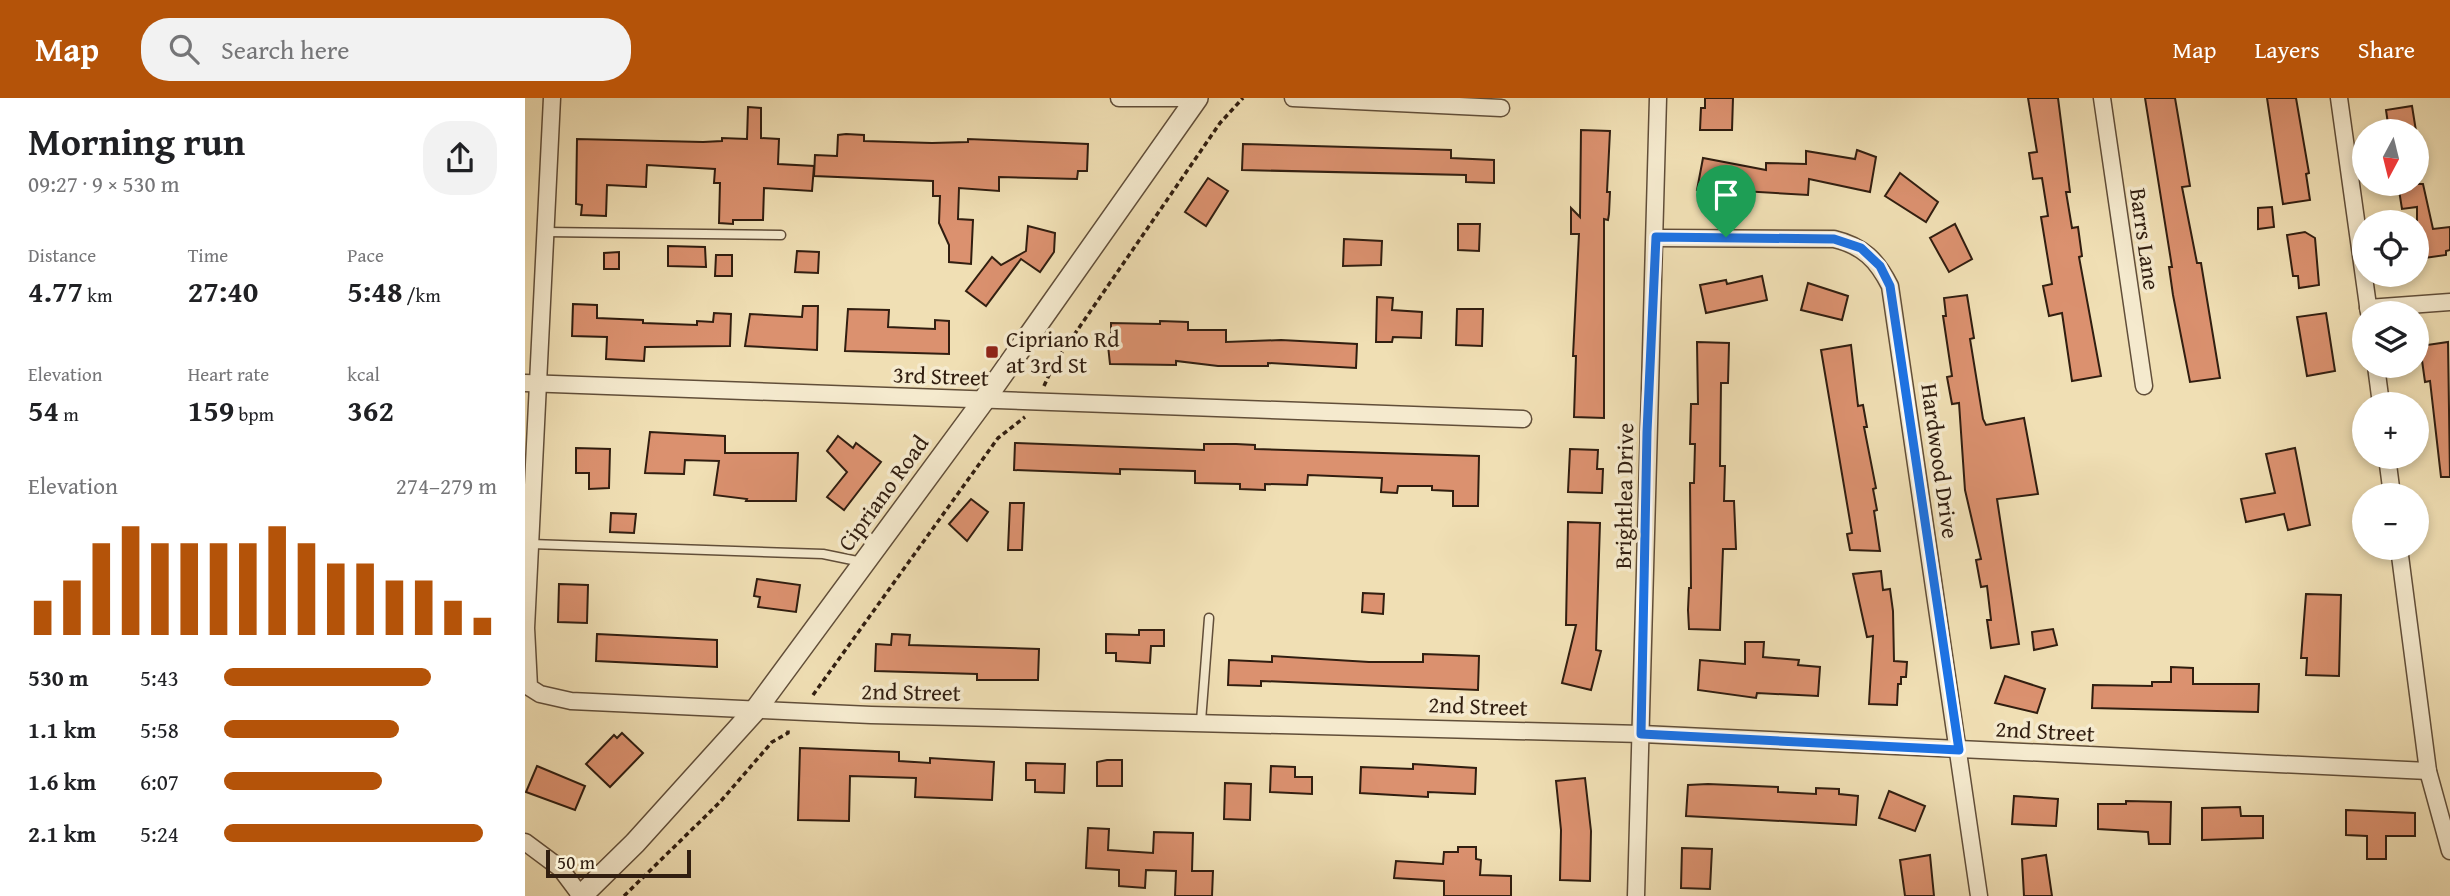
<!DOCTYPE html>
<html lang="en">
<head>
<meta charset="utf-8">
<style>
	body { margin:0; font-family:"Gentium Book Plus",serif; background:#f2f2f2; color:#202124; height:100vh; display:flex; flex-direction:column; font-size:26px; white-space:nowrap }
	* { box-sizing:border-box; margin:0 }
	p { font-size:23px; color:#757577 }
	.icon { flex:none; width:38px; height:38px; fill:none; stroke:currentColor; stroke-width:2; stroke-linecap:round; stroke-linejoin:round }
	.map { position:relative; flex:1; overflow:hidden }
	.sheet { display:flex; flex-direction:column; background:#fff; width:525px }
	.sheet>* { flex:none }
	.needle { width:46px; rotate:187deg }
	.fabs { position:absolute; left:1827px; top:21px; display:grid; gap:14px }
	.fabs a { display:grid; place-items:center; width:77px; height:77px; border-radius:50%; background:#fff; box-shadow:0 4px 10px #0003; font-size:35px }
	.scale { position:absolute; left:21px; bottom:18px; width:145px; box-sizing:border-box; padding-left:7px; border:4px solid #311e10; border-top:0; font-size:19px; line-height:24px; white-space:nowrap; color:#311e10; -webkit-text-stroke:5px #f5eace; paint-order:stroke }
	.pin { position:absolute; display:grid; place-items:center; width:60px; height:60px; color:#fff; margin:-72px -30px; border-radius:50% 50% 50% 0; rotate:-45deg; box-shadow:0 0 7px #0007 }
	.pin .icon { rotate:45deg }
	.round { display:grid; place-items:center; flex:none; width:74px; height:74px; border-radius:28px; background:#f2f2f2 }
	.headline { display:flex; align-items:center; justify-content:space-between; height:119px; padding:0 28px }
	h1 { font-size:38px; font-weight:800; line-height:52px }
	.metrics { display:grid; grid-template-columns:repeat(3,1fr); gap:10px; height:119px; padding:7px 28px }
	.metrics div { display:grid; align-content:center }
	.metrics b { font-size:30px; font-weight:800 }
	.metrics small { font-size:19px; font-weight:400 }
	.metrics p { font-size:19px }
	.chart { height:196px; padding:14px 28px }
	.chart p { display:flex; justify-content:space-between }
	.chart svg { width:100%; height:126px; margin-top:7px; stroke:#b45309; stroke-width:6 }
	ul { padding:0 28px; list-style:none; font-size:23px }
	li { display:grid; grid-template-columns:112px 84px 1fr; align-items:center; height:52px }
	li i { height:18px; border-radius:9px; background:#b45309 }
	header { display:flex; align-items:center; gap:42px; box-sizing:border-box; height:98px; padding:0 35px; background:#b45309; color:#fff }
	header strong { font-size:33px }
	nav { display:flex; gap:38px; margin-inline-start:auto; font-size:24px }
	.search { width:490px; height:63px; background:#f2f2f2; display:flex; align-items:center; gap:18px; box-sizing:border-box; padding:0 24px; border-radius:28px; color:#757577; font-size:26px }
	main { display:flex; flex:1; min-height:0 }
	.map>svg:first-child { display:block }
</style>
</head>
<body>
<header>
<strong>Map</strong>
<div class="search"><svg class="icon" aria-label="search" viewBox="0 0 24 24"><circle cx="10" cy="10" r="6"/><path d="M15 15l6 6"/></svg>Search here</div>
<nav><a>Map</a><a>Layers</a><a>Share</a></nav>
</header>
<main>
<section class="sheet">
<div class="headline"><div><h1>Morning run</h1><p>09:27 · 9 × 530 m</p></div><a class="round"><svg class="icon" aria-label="share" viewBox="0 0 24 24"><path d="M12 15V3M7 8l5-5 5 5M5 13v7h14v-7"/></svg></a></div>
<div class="metrics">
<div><p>Distance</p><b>4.77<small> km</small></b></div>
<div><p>Time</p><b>27:40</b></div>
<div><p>Pace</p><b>5:48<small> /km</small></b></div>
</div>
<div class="metrics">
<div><p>Elevation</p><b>54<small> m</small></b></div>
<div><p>Heart rate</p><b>159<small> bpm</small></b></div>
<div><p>kcal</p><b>362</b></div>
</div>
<div class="chart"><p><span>Elevation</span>274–279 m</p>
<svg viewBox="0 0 160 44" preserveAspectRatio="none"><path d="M5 44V32M15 44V25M25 44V12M35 44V6M45 44V12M55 44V12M65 44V12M75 44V12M85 44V6M95 44V12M105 44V19M115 44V19M125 44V25M135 44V25M145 44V32M155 44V38"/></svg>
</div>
<ul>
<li><b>530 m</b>5:43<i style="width:76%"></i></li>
<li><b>1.1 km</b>5:58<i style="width:64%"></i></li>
<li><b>1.6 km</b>6:07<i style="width:58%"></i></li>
<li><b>2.1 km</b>5:24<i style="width:95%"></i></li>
</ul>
</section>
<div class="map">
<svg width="1925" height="798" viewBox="0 0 1925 798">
	<rect width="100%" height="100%" fill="#f0dfb4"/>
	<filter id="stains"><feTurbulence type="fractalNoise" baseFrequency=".00286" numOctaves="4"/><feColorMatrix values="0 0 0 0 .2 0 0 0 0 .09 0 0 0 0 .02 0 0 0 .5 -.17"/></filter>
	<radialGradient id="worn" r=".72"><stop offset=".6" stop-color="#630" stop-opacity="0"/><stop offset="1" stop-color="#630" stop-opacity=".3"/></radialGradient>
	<g fill="#db916f" stroke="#311e10" stroke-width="2">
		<polygon points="1180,0 1208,0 1207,32 1175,32 1176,10 1180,10"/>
		<polygon points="1503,0 1533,0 1545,94 1541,94 1547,130 1553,129 1557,158 1554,159 1576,278 1547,283 1537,215 1524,218 1518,188 1527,186 1516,119 1523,118 1517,80 1508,81 1504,55 1512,54"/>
		<polygon points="1620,0 1650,0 1665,88 1657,89 1672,165 1676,165 1695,280 1665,284 1648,197 1644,169 1647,169"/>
		<polygon points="1742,0 1771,0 1784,75 1781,76 1785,102 1758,106"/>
		<polygon points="1887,8 1891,33 1864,33 1861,12"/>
		<polygon points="223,9 236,10 236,40 254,41 253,66 289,68 287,93 239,90 238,122 208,122 208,126 194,125 195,85 189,85 190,71 122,67 121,89 82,87 81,118 56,117 57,107 51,106 52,41 178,44 197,43 197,40 222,41"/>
		<polygon points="1056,32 1085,33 1082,94 1085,94 1084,116 1083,122 1079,121 1079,320 1049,319 1051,258 1048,258 1054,136 1046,136 1046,110 1055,119"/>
		<polygon points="321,36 339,37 339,43 407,45 443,44 443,41 563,46 562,73 553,73 552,81 474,79 474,93 434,90 433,121 448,122 446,166 424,164 424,147 414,125 415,98 408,98 408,83 289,78 290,57 312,58 313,37"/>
		<polygon points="718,46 926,52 926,60 969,62 969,85 941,84 941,77 717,72"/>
		<polygon points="1332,52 1351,59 1345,94 1284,81 1283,97 1217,93 1215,100 1172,92 1178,60 1241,72 1241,65 1281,66 1281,53 1330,61"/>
		<polygon points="1375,75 1413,104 1401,124 1360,98"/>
		<polygon points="683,80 703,93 681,128 660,114"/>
		<polygon points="1873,86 1898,86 1908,131 1925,129 1925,152 1921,153 1921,157 1892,161 1892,109 1877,111"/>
		<polygon points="1747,109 1749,129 1733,131 1733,110"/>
		<polygon points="933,126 955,126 954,153 933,152"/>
		<polygon points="1430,126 1447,161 1424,174 1405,140"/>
		<polygon points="503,128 530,135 529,154 515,174 496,161 461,208 441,193 467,159 476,167 501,153"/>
		<polygon points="1780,134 1790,140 1794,187 1774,190 1773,178 1768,178 1762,137"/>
		<polygon points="819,141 857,143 856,167 818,168"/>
		<polygon points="143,148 180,149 181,169 143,168"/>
		<polygon points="272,153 294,154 293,175 270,174"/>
		<polygon points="94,154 94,171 79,171 79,155"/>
		<polygon points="191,157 207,157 207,178 190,178"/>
		<polygon points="1237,178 1242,202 1181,215 1175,187 1201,182 1202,186"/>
		<polygon points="1283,185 1323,198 1317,222 1276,212"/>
		<polygon points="1442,197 1449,240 1445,241 1458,321 1461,327 1499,320 1513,396 1472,401 1494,546 1466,550 1462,522 1466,522 1462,488 1456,489 1451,462 1456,461 1440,392 1434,305 1427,306 1422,279 1427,278 1418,218 1421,218 1419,200"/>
		<polygon points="852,199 868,200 867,212 897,214 896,240 868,239 867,244 851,244"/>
		<polygon points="48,206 72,207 72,220 118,222 118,225 172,227 172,223 188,224 189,215 206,216 205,248 120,249 119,263 81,261 82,239 47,238"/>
		<polygon points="278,208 293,208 292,252 220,248 225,216 277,219"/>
		<polygon points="323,211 364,212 363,229 410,231 410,222 424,223 424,256 320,253"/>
		<polygon points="932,211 958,211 957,248 931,247"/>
		<polygon points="1801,215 1810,273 1782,278 1772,219"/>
		<polygon points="635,223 663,224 663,232 701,232 701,244 756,242 832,246 831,270 743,265 743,268 693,268 651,263 651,267 585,266 582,238 586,238 586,225 635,226"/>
		<polygon points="1172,244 1204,245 1203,285 1196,285 1195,368 1200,368 1199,403 1209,403 1211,451 1198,451 1195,532 1164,531 1163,512 1164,490 1166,490 1165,385 1169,385 1170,346 1165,346 1166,306 1173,306"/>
		<polygon points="1923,244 1925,379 1916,379 1905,283 1900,284 1895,248"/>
		<polygon points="1326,247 1333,308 1338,307 1342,329 1339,329 1351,390 1348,391 1352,412 1349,413 1355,453 1325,452 1322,436 1327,435 1296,252"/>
		<polygon points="125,334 200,338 200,355 273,355 271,403 221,403 222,401 189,397 194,363 160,362 159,376 120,375"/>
		<polygon points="313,338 328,350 331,345 356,364 319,412 302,399 322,374 302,353"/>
		<polygon points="490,345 679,352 679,346 711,346 730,347 730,351 954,358 953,408 928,408 928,393 907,392 907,388 873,388 872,395 856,394 857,380 783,377 782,387 740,386 740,392 715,391 715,386 670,385 670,373 595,371 595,376 489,372"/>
		<polygon points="51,350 85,351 84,390 64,391 64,375 51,375"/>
		<polygon points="1770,350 1785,427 1763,432 1759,416 1721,424 1716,401 1750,395 1741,356"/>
		<polygon points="1045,351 1073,352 1072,371 1078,371 1077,395 1043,394"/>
		<polygon points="446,401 463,414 442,443 424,426"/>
		<polygon points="485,405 499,405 497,452 483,452"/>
		<polygon points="86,415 111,416 109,435 85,434"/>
		<polygon points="1043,424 1075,425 1071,552 1076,553 1066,592 1037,585 1051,527 1041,527"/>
		<polygon points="1356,473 1358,492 1365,491 1368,513 1369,563 1382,564 1381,579 1376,579 1376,586 1373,586 1372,607 1344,606 1348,538 1342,539 1328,476"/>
		<polygon points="232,481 275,487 271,514 233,509 235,499 229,498"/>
		<polygon points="34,486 63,487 62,525 33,524"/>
		<polygon points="838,495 859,496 858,516 837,514"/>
		<polygon points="1781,496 1816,497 1814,578 1781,577 1782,560 1776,560"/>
		<polygon points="1528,531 1532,547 1509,552 1507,534"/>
		<polygon points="614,532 639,532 639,548 626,548 625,565 591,563 591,555 581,555 581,536 614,537"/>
		<polygon points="72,536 192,542 192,569 71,563"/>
		<polygon points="367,536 385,537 384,547 514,551 513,582 452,582 452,576 350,573 351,546 366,547"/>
		<polygon points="1220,544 1239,544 1238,559 1274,562 1273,567 1295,569 1293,598 1232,595 1231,600 1173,592 1175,562 1220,566"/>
		<polygon points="898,556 954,558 953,592 736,583 736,588 703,587 704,562 747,564 747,558 844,564 898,564"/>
		<polygon points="1646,569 1668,570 1668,586 1734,586 1733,614 1567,610 1568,587 1627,588 1627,584 1646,584"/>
		<polygon points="1480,578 1520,591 1512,615 1470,605"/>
		<polygon points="97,635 118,655 85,689 61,666 89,637 92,640"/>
		<polygon points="275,650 374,654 374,663 405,665 405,660 469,664 467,702 390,699 391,680 325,678 324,723 273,722"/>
		<polygon points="582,662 597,662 597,688 572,688 572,664"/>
		<polygon points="501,665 540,666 539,695 510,694 510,682 501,682"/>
		<polygon points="888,666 951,670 950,696 903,694 903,699 835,695 836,669 888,671"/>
		<polygon points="12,668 60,688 50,712 1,694"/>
		<polygon points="746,668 770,669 770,679 787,679 787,696 745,694"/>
		<polygon points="1060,680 1066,733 1065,783 1035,782 1036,732 1031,683"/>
		<polygon points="700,685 726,686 725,722 699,721"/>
		<polygon points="1183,686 1253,689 1253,694 1291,696 1291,690 1314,691 1314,696 1333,698 1331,727 1161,718 1163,687"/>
		<polygon points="1364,693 1400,708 1390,733 1354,720"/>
		<polygon points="1489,698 1533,701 1531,728 1487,726"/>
		<polygon points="1601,703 1646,704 1645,746 1624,746 1623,734 1573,731 1573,706 1601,706"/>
		<polygon points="1715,709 1716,718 1738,718 1738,740 1677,742 1677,710"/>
		<polygon points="1821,712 1890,715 1890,738 1861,738 1861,761 1842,761 1842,738 1821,737"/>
		<polygon points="563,730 584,731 583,752 628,755 629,734 668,735 667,773 688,773 687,798 650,798 651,773 621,772 620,790 594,788 594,772 561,770"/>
		<polygon points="933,749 951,749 951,761 956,762 955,777 986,778 986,798 919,798 919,783 869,780 871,763 918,766 919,754 933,754"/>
		<polygon points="1157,750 1187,751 1185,791 1156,790"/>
		<polygon points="1405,757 1409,798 1380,798 1375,762"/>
		<polygon points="1521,757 1527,798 1499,798 1497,761"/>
	</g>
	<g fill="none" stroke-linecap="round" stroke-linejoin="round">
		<defs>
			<g id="service">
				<polyline points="20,134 256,137"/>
				<polyline points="6,446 298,456 337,464"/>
				<polyline points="676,623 684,520"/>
			</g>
			<g id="minor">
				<polyline points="27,0 1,530 4,589 15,596 46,603 346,617 1117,636 1903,673"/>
				<polyline points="594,0 672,0"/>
				<polyline points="768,0 976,10"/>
				<polyline points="1577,0 1619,288"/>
				<polyline points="1814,0 1844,215"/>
				<path d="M 1131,140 L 1309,141 C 1338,148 1352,162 1365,188 L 1454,798"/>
				<polyline points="1843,210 1925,204"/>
				<polyline points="1851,268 1856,306"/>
				<polyline points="0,285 998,321"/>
				<polyline points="1862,359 1867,397"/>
				<polyline points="1874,450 1903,673 1925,753"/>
				<polyline points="0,744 35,770 56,798"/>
				<polyline points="1111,798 1133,0"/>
			</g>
			<polyline id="tertiary" points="56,798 110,745 232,610 459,302 672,0"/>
		</defs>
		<use href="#service" stroke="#614e39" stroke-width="11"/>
		<use href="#minor" stroke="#614e39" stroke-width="19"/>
		<use href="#tertiary" stroke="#614e39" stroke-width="24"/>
		<g stroke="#311e10" stroke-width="3.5" stroke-dasharray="5 3.5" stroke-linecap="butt">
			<polyline points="519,288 529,266 695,25 718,0"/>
			<polyline points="288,597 473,340 500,319"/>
			<polyline points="99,798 195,704 247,644 263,635 263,631"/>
		</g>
		<use href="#service" stroke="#f5eace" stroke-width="8"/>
		<use href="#minor" stroke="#f5eace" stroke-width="16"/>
		<use href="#tertiary" stroke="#f5eace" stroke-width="21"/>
	</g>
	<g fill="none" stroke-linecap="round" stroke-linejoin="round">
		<defs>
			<polygon id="route" points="1131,139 1309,141 1336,150 1355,168 1365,188 1434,652 1116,636 1122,334"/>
		</defs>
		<use href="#route" stroke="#fff" stroke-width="14"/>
		<use href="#route" stroke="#1a73e8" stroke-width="9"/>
	</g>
	<rect fill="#8f2418" stroke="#f5eace" stroke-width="2.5" x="460" y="247" width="14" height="14" rx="3.5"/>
	<g text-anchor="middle" stroke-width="7" stroke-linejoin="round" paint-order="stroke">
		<g font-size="23" fill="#311e10" stroke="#f5eace">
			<text transform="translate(1620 141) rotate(82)" y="8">Barrs Lane</text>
			<text transform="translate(416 278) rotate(2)" y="8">3rd Street</text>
			<text transform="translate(1415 363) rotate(82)" y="8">Hardwood Drive</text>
			<text transform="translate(358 395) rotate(-54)" y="8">Cipriano Road</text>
			<text transform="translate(1099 398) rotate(-89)" y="8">Brightlea Drive</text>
			<text transform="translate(386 594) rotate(1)" y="8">2nd Street</text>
			<text transform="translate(953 608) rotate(2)" y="8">2nd Street</text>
			<text transform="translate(1520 633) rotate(3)" y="8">2nd Street</text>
		</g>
		<g font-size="23" fill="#311e10" stroke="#f5eace" text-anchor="start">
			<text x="481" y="249">Cipriano Rd<tspan x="481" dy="26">at 3rd St</tspan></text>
		</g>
	</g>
	<rect width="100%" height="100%" filter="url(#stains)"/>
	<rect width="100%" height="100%" fill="url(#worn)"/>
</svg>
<div class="fabs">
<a><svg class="needle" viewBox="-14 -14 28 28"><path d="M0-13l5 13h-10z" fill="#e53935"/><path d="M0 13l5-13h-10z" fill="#757577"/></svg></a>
<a><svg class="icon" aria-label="locate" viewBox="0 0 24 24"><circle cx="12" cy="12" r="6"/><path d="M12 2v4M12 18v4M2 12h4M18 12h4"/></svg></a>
<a><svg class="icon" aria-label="layers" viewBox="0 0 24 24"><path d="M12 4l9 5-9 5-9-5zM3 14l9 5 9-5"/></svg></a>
<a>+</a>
<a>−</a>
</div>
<div class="scale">50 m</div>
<div class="pin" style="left:1201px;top:139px;background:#1e9e55"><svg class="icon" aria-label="arrive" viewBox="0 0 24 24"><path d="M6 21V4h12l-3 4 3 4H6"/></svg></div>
</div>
</main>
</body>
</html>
